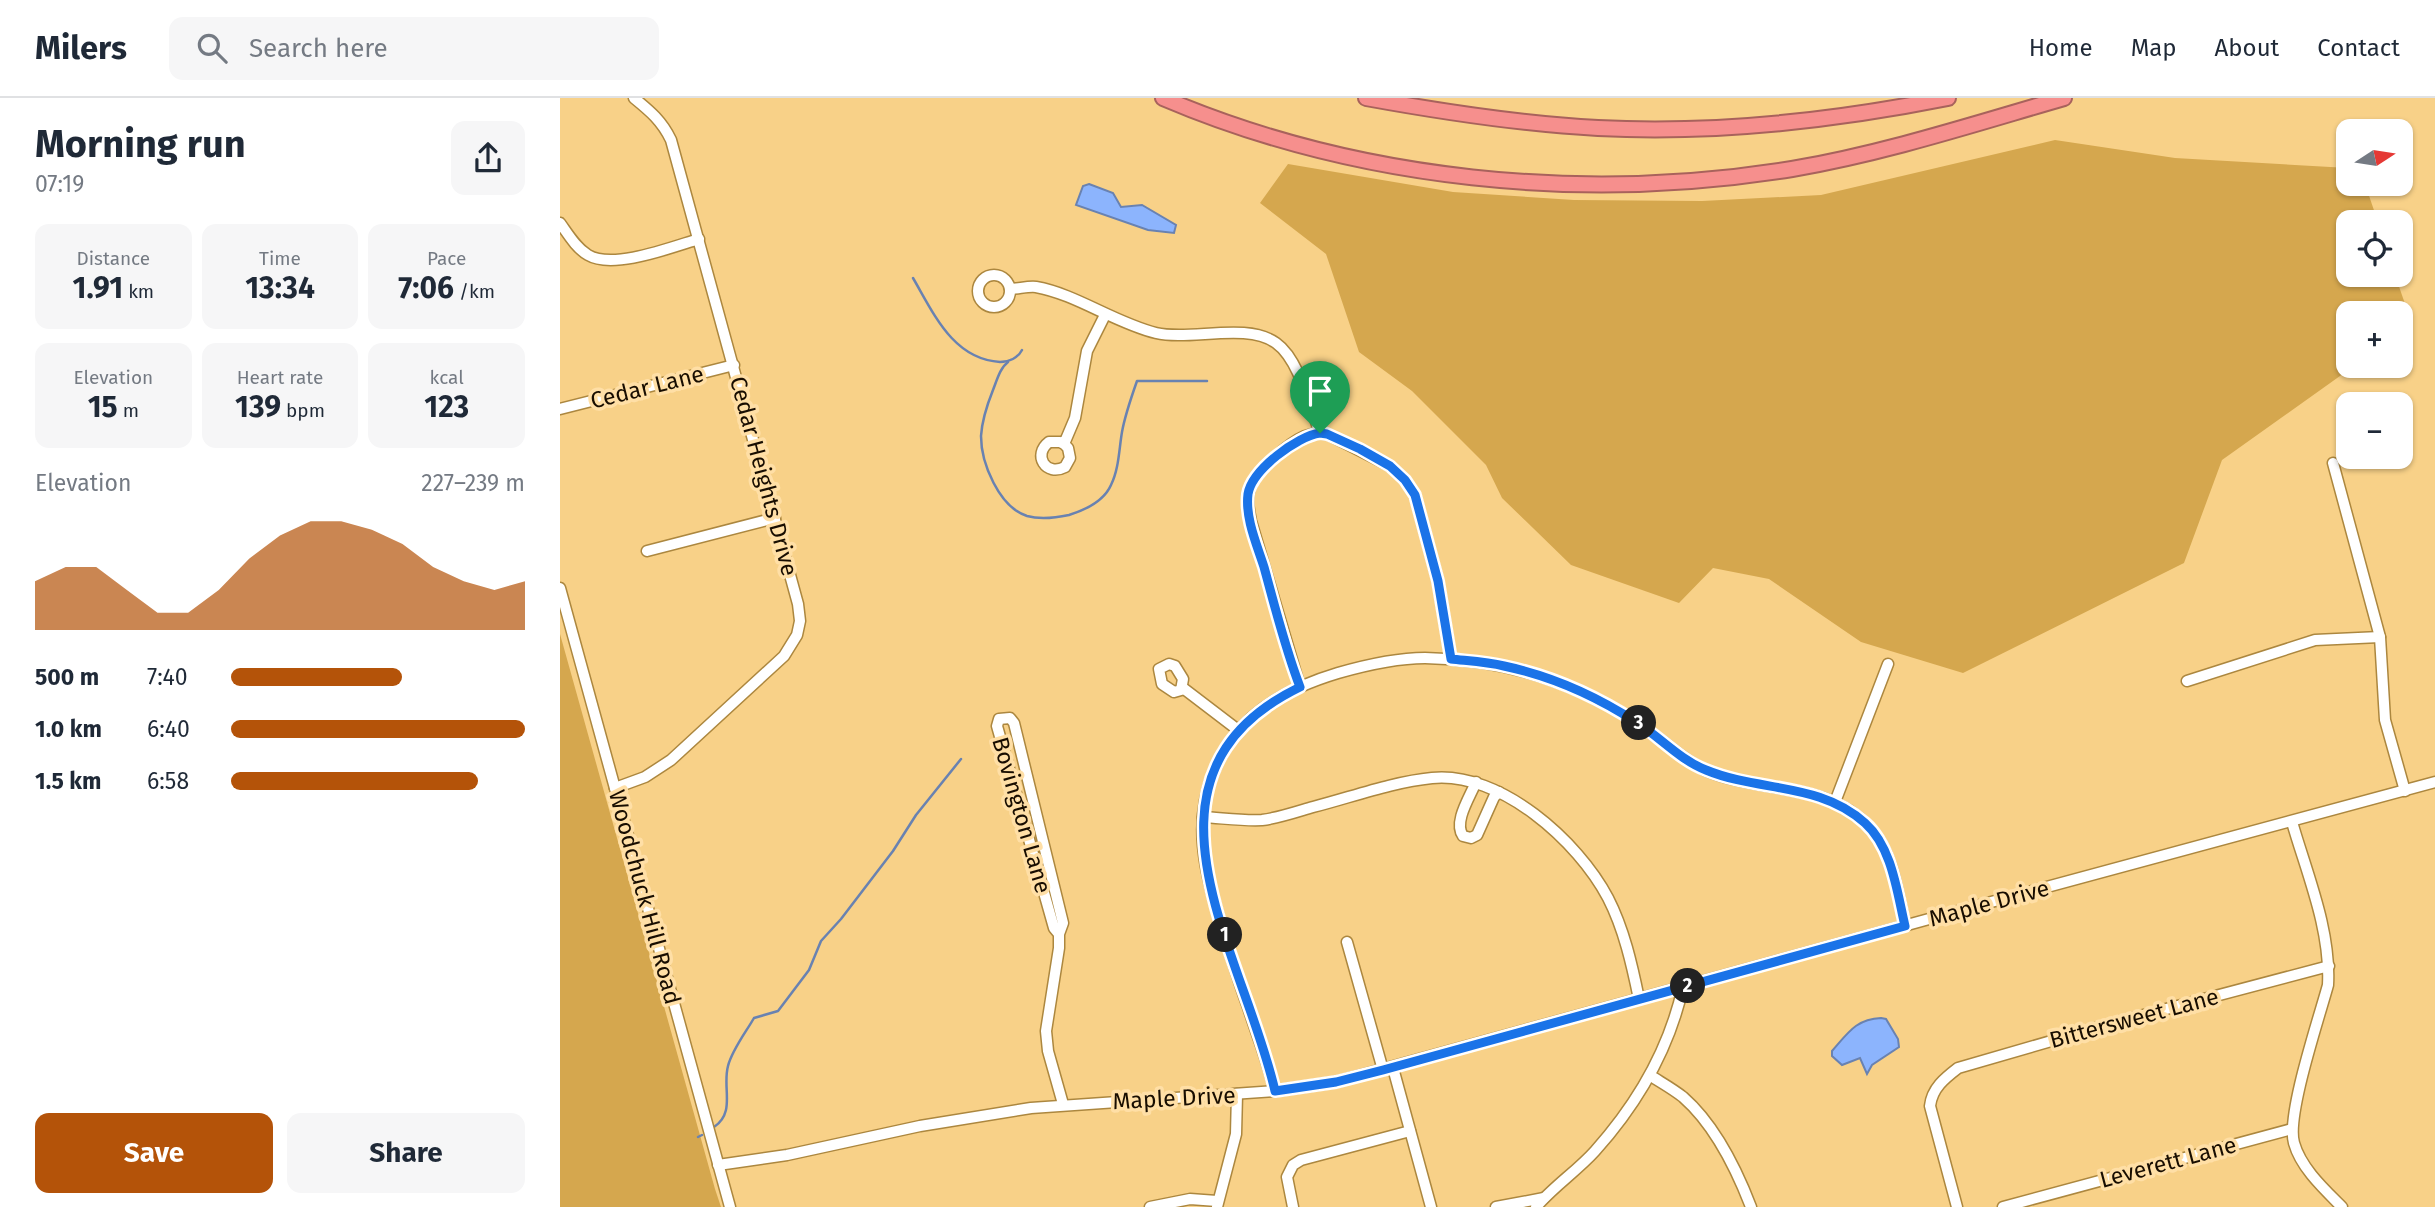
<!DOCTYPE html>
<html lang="en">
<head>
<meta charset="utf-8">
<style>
	body { margin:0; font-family:"Fira Sans",sans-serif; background:#f6f6f7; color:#1f2937; height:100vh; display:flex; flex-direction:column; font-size:26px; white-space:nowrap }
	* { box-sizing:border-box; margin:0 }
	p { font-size:23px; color:#747a83 }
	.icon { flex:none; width:38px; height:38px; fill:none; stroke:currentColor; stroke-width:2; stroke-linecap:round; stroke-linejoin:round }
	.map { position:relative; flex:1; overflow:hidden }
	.drawer { display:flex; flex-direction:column; background:#fff; width:560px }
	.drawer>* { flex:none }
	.needle { width:46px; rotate:78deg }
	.controls { position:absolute; left:1776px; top:21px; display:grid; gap:14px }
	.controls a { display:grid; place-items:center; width:77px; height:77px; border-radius:14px; background:#fff; box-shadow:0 2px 5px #0004; font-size:35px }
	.pin { position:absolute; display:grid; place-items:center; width:60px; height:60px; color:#fff; margin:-72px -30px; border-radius:50% 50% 50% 0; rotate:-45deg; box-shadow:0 0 7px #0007 }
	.pin .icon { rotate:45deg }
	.km { position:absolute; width:35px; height:35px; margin:-18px; border-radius:50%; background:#222; color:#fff; font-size:19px; line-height:35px; text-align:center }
	.round { display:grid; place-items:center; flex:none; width:74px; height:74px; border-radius:14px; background:#f6f6f7 }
	.summary { display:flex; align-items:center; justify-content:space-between; height:119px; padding:0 35px }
	h1 { font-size:38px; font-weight:700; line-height:52px }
	.stats { display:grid; grid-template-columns:repeat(3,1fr); gap:10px; height:119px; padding:7px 35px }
	.stats div { display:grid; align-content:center; border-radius:14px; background:#f6f6f7; text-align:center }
	.stats b { font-size:30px; font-weight:700 }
	.stats small { font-size:19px; font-weight:400 }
	.stats p { font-size:19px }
	.chart { height:196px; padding:14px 35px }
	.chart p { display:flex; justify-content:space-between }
	.chart svg { width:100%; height:126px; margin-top:7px; fill:#b45309; opacity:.7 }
	.primary-button { display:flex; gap:14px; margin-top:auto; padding:14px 35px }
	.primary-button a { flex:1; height:80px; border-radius:14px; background:#b45309; color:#fff; font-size:28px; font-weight:700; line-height:80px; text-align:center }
	.primary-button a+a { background:#f6f6f7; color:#1f2937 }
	ul { padding:0 35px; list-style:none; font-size:23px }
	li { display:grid; grid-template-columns:112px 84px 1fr; align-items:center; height:52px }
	li i { height:18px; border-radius:9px; background:#b45309 }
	header { display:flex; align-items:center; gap:42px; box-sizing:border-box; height:98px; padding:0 35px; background:#fff; border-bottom:2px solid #e0e1e3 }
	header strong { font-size:33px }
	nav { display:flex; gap:38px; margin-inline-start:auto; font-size:24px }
	.search { width:490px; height:63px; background:#f6f6f7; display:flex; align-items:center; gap:18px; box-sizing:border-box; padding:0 24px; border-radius:14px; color:#747a83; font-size:26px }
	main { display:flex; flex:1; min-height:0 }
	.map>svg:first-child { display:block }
</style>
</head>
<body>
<header>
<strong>Milers</strong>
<div class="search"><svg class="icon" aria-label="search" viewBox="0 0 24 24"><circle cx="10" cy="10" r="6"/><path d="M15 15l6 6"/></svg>Search here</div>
<nav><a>Home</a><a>Map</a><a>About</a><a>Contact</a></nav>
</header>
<main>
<section class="drawer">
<div class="summary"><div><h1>Morning run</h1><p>07:19</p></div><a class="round"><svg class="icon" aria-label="share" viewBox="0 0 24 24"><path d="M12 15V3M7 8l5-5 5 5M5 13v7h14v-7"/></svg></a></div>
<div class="stats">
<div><p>Distance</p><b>1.91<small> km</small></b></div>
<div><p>Time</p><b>13:34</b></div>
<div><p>Pace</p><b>7:06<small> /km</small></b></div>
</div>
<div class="stats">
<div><p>Elevation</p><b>15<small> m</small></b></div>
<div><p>Heart rate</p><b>139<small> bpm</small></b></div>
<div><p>kcal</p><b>123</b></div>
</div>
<div class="chart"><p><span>Elevation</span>227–239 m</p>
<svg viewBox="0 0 160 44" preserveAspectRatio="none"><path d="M0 44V27L10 22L20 22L30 30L40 38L50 38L60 30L70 19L80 11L90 6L100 6L110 9L120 14L130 22L140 27L150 30L160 27V44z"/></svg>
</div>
<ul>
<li><b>500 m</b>7:40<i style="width:58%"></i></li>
<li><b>1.0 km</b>6:40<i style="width:100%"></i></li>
<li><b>1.5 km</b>6:58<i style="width:84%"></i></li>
</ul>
<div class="primary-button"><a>Save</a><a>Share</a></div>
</section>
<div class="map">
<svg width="1875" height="1109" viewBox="0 0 1875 1109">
	<rect width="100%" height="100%" fill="#f8d188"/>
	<g fill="#d5a74e">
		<polygon points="1495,42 1615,60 1788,70 1788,86 1805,86 1818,124 1788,124 1788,177 1835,177 1852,226 1841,234 1841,215 1788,215 1788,268 1794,268 1662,362 1624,465 1403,575 1301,544 1209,481 1153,470 1119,505 1011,467 942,400 926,367 852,293 799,254 766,156 700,105 728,66 893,94 1014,102 1142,103 1261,97"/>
		<polygon points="0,536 155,1091 161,1109 0,1109"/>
	</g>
	<g fill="#8cb4fd" stroke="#6982b1" stroke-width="2">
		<polygon points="529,86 553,95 561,109 582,107 616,127 614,135 588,132 516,107 523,88"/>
		<path d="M 1321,920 L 1326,921 L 1338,941 L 1339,949 L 1312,967 L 1307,976 L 1300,960 L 1282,967 L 1272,958 L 1272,953 C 1288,935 1296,921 1321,920 Z"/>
	</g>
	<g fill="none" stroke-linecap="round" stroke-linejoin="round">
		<g stroke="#6982b1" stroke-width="2.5">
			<path d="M 353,180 C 374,216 393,261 440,264 C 449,264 458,260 462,252"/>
			<path d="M 448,264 C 440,270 437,282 433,292 C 427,307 422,322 421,338 C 421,365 439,409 467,418 C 481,422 495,420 509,417 C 525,412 544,403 551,387 C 559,371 559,351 562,334 C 565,317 571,300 577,283 L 647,283"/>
			<path d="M 154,1029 C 176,1014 162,990 168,968 C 172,952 186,934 194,920 L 218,913 L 249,872 L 261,843 L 281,821 L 333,753 L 356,717 L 401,661"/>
			<polyline points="138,1039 142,1037"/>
		</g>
		<defs>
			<g id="minor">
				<path d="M 0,125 C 8,136 16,150 28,157 C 53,172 112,149 139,141"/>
				<circle cx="434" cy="193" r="16"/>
				<path d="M 450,191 C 458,191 468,188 476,189 C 516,196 555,225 596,235 C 630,243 687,224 716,245 C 739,261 750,309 760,335"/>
				<polyline points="0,311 174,267"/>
				<path d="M 504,346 L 508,350 L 510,360 L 505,369 C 486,379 472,357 489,344 L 500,344 L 504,346 L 515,320 L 527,253 L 545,217"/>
				<polyline points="1773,365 1820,539 1825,622 1845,693"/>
				<polyline points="87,453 215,420"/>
				<polyline points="0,490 170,1109"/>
				<polygon points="609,566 615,568 623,581 621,592 614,594 602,586 599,571"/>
				<polyline points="1627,583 1755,542 1820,539"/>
				<path d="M 740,589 L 691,423 C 689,412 686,401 690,390 C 695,374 729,345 745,338 C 753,335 759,335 767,336 L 830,368 L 845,382 L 855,397 L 878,483 L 891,561"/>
				<polyline points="623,590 678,632"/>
				<path d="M 916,684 C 910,699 893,724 903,738 L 911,740 L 917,737 L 934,699 L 939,694"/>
				<path d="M 55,690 L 85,679 L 111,662 L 224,558 L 237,537 L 240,523 L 238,506 L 111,42 C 102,23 90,13 74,0"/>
				<polyline points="1275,704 1328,566"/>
				<path d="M 643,719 C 662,720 683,723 702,722 C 719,720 736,714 753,709 C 792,699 832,684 872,680 C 940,673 1018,743 1048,800 C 1064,831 1072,867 1079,901"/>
				<path d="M 1732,724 C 1747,776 1771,832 1768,887 C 1759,920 1726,1018 1734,1045 C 1741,1070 1764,1091 1782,1109"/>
				<polyline points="499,836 494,830 437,628 439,621 450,620 454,625 503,825 499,836 499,850 486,933 488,953 503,1006"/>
				<polyline points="787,844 823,972"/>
				<polyline points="833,970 871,1109"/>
				<path d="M 1091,978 C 1102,985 1113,991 1123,999 C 1155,1027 1176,1070 1191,1109"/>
				<path d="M 715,993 C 708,964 697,937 688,909 C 679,885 672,860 664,836 C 651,793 636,748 645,703 C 660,630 711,595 778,575 C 806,567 836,560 865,560 C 916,561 968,571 1015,591 C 1042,603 1068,617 1091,635 C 1109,647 1125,663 1145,672 C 1199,696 1265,682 1309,729 C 1333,753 1338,796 1345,828"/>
				<polyline points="158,1067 227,1057 360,1028 471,1010 715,993 776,984 1409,810 1875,684"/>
				<polyline points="590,1109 630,1101 657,1103"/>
				<polyline points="657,1109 676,1036 677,996"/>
				<polyline points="733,1109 727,1079 733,1067 741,1062 850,1033"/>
				<polyline points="936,1109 984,1100"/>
				<path d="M 976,1109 C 994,1088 1017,1073 1035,1053 C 1078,1005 1109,952 1123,889"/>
				<path d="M 1397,1109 L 1370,1008 C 1372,990 1385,980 1398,970 L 1557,924 L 1769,868"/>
				<polyline points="1443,1109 1732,1031"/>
			</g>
			<g id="highway">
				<path d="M 603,0 C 798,83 1023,105 1232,71 C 1325,55 1414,26 1504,0"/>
				<path d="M 806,0 C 883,14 960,26 1038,30 C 1156,36 1273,23 1388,0"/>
			</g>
		</defs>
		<use href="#minor" stroke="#ac873f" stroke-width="13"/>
		<use href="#highway" stroke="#a8625c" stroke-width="18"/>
		<use href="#minor" stroke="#fff" stroke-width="10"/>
		<use href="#highway" stroke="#f68f8d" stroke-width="14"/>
	</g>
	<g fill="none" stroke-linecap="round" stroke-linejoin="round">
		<defs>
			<path id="route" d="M 760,335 L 767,336 L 800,351 L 830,368 L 845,382 L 855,397 L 878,483 L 891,561 C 909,563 927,564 944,568 C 991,578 1036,598 1076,624 C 1100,639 1120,662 1146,672 C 1199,694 1260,684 1305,725 C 1332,749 1337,794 1345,828 L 823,972 L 776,984 L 715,993 C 684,855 558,678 740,589 C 725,550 715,509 704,469 C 697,447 685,420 688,396 C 692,372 737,338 760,335 Z"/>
		</defs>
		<use href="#route" stroke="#fff" stroke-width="14"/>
		<use href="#route" stroke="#1a73e8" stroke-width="9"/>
	</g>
	<g text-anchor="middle" stroke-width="7" stroke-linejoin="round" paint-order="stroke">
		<g font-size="23" fill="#180d00" stroke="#ffdfa6">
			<text transform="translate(87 289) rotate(-14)" y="8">Cedar Lane</text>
			<text transform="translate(204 378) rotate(75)" y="8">Cedar Heights Drive</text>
			<text transform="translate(462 717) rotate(74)" y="8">Bovington Lane</text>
			<text transform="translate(85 799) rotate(75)" y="8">Woodchuck Hill Road</text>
			<text transform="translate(1429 805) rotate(-15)" y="8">Maple Drive</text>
			<text transform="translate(1574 920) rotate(-15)" y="8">Bittersweet Lane</text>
			<text transform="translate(614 1000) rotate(-3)" y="8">Maple Drive</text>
			<text transform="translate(1608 1064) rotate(-15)" y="8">Leverett Lane</text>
		</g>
	</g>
</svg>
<div class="controls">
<a><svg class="needle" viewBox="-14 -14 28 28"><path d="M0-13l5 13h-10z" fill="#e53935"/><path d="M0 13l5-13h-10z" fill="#747a83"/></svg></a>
<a><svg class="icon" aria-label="locate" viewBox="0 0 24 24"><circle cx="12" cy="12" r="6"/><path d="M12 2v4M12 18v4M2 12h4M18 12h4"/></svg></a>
<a>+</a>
<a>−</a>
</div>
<div class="pin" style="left:760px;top:335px;background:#1e9e55"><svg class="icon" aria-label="arrive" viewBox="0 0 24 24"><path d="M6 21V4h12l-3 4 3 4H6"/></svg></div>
<b class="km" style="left:665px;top:837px">1</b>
<b class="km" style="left:1128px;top:888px">2</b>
<b class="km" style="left:1079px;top:625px">3</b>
</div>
</main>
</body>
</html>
